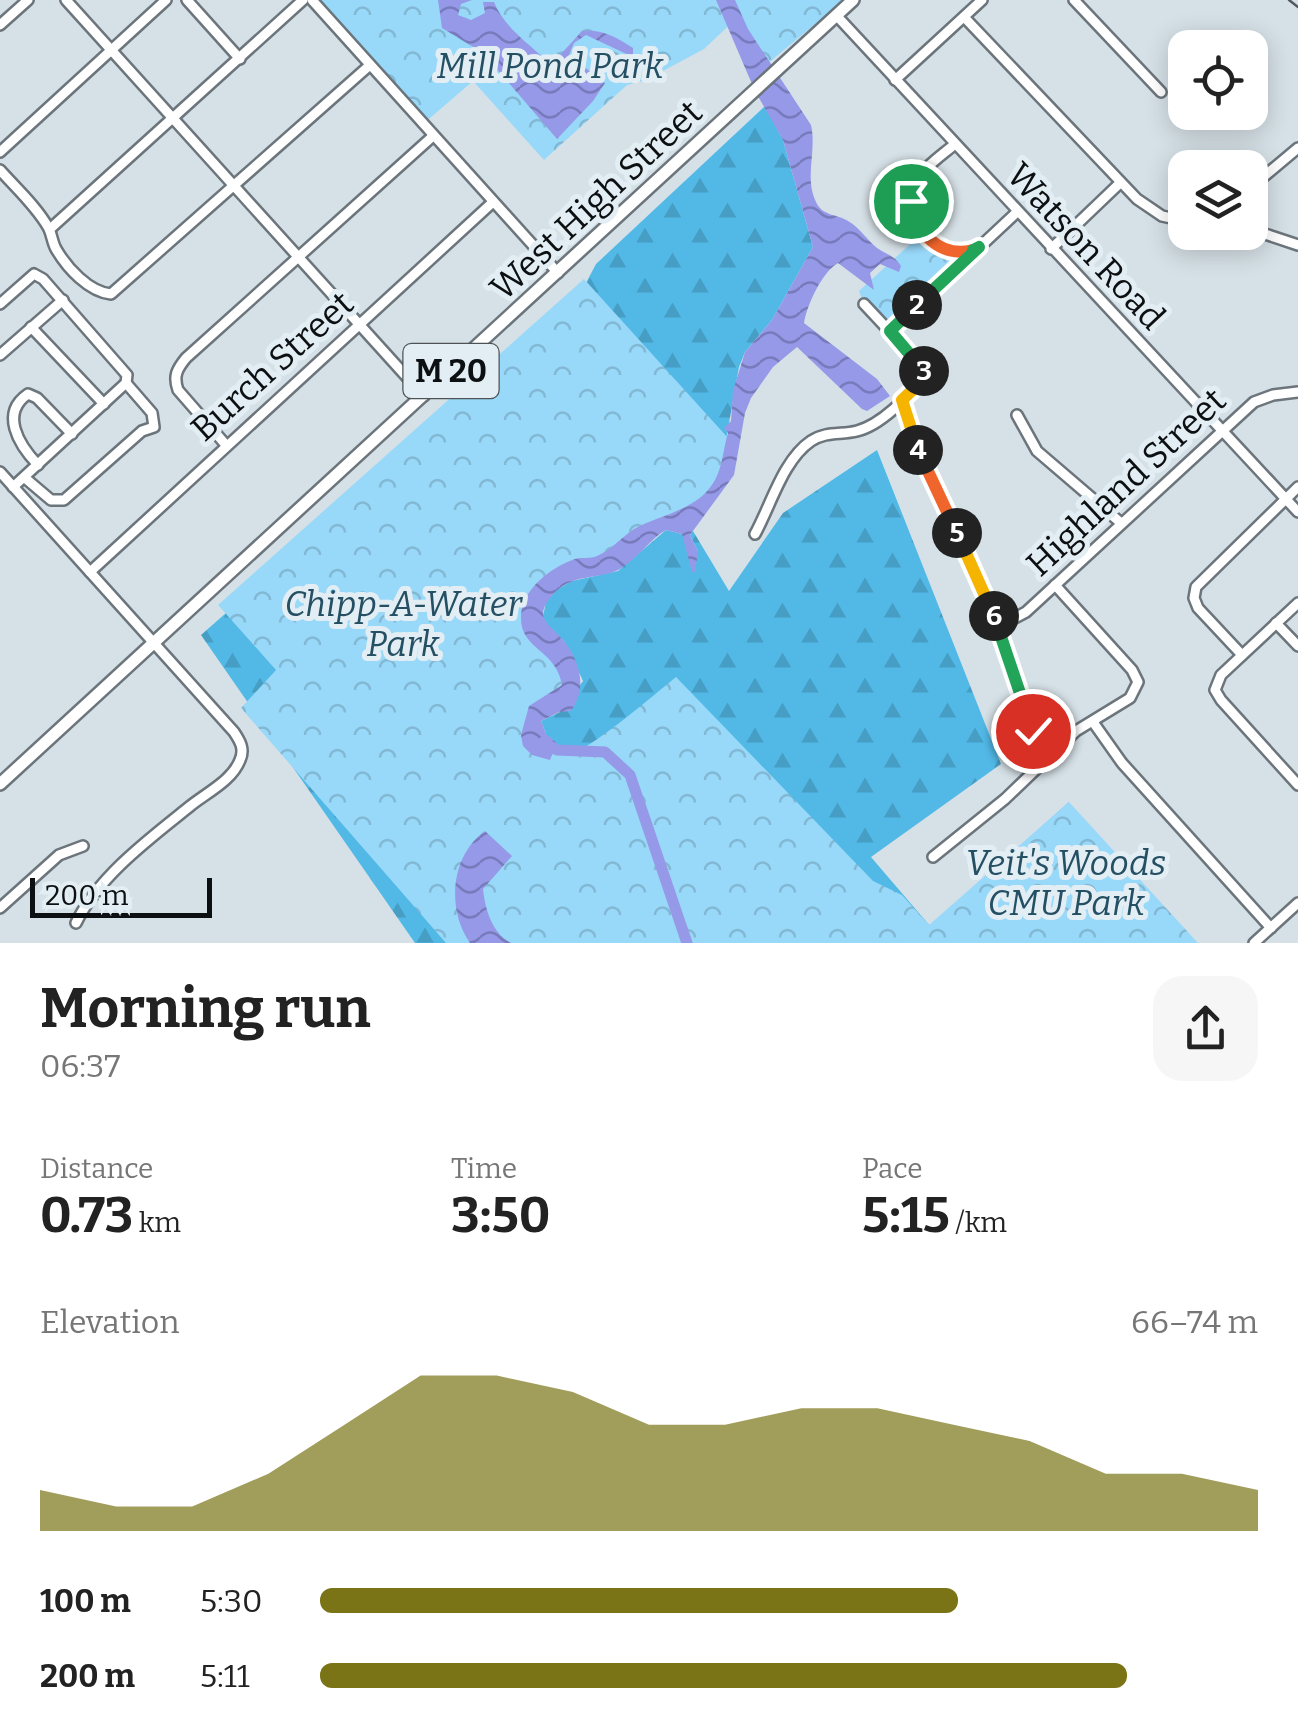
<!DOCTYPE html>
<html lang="en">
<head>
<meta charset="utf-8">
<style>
	body { margin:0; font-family:Bitter,serif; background:#f6f6f6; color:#222; height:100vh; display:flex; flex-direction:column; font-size:38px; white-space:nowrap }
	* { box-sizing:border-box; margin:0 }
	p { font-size:32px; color:#767676 }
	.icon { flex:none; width:55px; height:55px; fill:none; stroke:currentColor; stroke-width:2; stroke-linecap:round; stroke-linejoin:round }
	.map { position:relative; height:943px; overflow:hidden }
	.details { display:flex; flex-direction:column; background:#fff; flex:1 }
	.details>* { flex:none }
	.controls { position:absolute; left:1168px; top:30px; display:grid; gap:20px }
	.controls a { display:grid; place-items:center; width:100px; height:100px; border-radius:20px; background:#fff; box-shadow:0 5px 25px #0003; font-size:50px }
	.scale { position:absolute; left:30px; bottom:25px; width:182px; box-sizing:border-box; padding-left:10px; border:5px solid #0d1012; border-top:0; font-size:28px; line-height:35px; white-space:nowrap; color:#0d1012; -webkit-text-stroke:8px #e3eef4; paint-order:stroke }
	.pin { position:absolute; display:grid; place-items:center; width:85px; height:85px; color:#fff; margin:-42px; border:5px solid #fff; border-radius:50%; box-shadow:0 2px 10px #0007 }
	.km { position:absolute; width:50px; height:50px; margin:-25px; border-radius:50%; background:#222; color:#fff; font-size:28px; line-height:50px; text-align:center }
	.round { display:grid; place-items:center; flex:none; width:105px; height:105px; border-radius:30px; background:#f6f6f6 }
	.head { display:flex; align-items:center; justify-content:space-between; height:170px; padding:0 40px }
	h1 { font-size:55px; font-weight:700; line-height:75px }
	.stats { display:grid; grid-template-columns:repeat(3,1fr); gap:15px; height:170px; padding:10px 40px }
	.stats div { display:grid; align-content:center }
	.stats b { font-size:50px; font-weight:700 }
	.stats small { font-size:28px; font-weight:400 }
	.stats p { font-size:28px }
	.chart { height:280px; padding:20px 40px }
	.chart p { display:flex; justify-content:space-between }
	.chart svg { width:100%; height:180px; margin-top:10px; fill:#7a7417; opacity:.7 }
	ul { padding:0 40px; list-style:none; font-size:32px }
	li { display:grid; grid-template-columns:160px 120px 1fr; align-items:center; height:75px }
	li i { height:25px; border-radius:12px; background:#7a7417 }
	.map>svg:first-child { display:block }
</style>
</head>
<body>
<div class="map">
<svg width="1298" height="943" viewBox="0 0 1298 943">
	<defs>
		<pattern id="forest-firs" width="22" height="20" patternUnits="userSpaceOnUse" patternTransform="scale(2.5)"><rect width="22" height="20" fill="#52b9e7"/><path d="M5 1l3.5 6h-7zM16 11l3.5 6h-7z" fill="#469ec5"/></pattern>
		<pattern id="park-crowns" width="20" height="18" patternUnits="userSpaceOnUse" patternTransform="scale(2.5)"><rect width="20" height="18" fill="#98d8f8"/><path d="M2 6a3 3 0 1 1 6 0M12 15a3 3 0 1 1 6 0" fill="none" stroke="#82b8d4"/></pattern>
		<pattern id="water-waves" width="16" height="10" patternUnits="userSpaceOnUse" patternTransform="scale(2.5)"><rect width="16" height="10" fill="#9599e8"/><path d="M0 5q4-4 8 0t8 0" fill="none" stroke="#787bbb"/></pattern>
	</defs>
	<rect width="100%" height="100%" fill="#d6e1e7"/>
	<g fill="url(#forest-firs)">
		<polygon points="765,106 783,140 813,247 772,320 745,352 739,367 726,440 566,321 596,264"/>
		<polygon points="877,450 1001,764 871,857 930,926 1069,802 1095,943 415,943 201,635 310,539 529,706 546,734 541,721 560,712 583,681 564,641 548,628 543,617 546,601 558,589 572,581 618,571 666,530 682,534 698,552 690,535 693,531 729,591 783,513"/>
	</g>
	<g fill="url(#park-crowns)">
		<polygon points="312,0 844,0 761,69 737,18 704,49 646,80 627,85 544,160 473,81 423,124"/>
		<polygon points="919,236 962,262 890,331 864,304 859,291"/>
		<path d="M 584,279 L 738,449 L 721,492 L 545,586 L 538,621 L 572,671 L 533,726 C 540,743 558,756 578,750 C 594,746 659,691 676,677 L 873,881 L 902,895 L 929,925 L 1069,802 L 1198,943 L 446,943 L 241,708 L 276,670 L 218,605 Z"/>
	</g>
	<g fill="url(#water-waves)">
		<path d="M 438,0 L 472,0 L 461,4 L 458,15 L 471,20 L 485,13 L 483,2 L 494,2 C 504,28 531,45 551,65 L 582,31 C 603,29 616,37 633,48 L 633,57 L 586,35 L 574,43 L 567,60 L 587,69 L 605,83 L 593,101 L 557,139 L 483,53 L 442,28 Z"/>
		<path d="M 716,0 L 735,0 L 748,29 L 811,125 C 817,151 804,177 816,202 C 822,216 837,214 848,221 C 860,228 867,240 877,248 C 887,255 894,255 901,266 L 899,272 L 880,264 L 870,273 L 874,290 L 838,263 C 822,272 807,305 804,323 L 877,379 L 890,396 L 867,411 L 862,409 L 797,347 L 773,367 L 751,398 L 745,413 L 734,475 L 690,535 L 698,552 L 695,572 L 692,572 L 682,534 L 666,530 C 650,539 637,559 620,569 C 599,581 571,571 550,598 C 533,619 552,626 564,641 C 581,663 587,689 571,711 L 559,712 L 541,721 L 546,734 L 557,743 L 550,760 L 532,755 L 523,746 L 521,735 L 529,706 L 562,685 C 556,649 520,650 521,617 C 521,590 551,567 575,559 C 582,557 590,559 597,556 C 611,550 622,537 634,529 C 658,516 690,511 708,490 C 723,473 722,453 728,433 L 724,428 L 731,421 L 733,391 L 745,352 L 772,320 L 813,247 L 783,140 L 755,91 Z"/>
		<path d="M 485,831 L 512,856 L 483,889 C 485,909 492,933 511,943 L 470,943 C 446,909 451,855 485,831 Z"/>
	</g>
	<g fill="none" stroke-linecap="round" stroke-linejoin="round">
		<polyline stroke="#9599e8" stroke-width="11" points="543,742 557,750 605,752 630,775 687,943"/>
		<defs>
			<g id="minor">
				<polyline points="66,0 424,396"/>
				<polyline points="187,0 240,59"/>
				<polyline points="312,0 558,273"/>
				<polyline points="1074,0 1161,92"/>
				<polyline points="836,15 1298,512"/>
				<polyline points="964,17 1137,199 1162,216 1185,221"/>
				<polyline points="0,25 28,0"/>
				<polyline points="895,80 982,0"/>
				<path d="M 955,144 C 941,156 922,168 915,185 C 900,220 936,259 972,250"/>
				<polyline points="0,152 166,0"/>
				<path d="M 0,170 C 16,188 36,206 48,227 C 52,234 52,242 56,249 C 67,268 89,292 111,294 L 370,65"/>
				<polyline points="1250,188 1298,148"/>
				<polyline points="50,229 303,0"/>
				<polyline points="1250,229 1298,245"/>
				<polyline points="1051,249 1120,183"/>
				<polyline points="0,304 34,274 43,279 127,375 126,383 13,487"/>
				<polyline points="31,327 104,404"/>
				<polyline points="890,331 1017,212"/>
				<polyline points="0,355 63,300"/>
				<path d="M 902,399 C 922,464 956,521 980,583 C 997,626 1022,725 1049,754"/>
				<polyline points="1017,415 1037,451 1121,523"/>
				<path d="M 226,445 L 178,390 C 173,376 177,369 186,358 L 433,136"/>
				<path d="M 38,465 C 18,444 0,413 28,394 L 37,398 L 72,434"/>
				<path d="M 0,472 L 234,732 C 240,741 245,749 240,760 C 232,781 206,793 189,807 C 149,839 98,877 76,923"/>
				<polyline points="25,478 51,500 64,500 142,431 154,427 152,413 126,383"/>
				<path d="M 755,534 C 771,505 783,460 811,441 C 826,431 841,435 857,431 C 881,425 908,397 923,378 L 922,366 L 864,304"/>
				<polyline points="90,572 493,202"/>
				<polyline points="1298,603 1221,675 1215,690 1221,700 1298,785"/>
				<polyline points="1276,623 1298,646"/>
				<polyline points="998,627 1026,612 1254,402 1273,395 1298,392"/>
				<polyline points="1242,655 1198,608 1194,598 1196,587 1298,487"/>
				<polyline points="1093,722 1122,763 1271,928"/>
				<polyline points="933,857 1005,799 1076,731 1130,698 1138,682 1132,670 1055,585"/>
				<polyline points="0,908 59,855 83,846"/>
				<polyline points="1254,943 1298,903"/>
			</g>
			<polyline id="major" points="0,784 853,0"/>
		</defs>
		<use href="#minor" stroke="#6b757b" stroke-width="14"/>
		<use href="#major" stroke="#6b757b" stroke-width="16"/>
		<use href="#minor" stroke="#fff" stroke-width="9"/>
		<use href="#major" stroke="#fff" stroke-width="11"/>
		<polyline stroke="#53585c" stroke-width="2.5" points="1289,0 1298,7"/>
	</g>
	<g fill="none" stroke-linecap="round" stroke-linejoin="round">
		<defs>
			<path id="split-1" d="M 911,201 C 914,232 941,259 973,250"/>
			<polyline id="split-2" points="917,305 979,247 973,250"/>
			<polyline id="split-3" points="917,305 890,331 924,371"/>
			<polyline id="split-4" points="918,450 902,400 920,383 924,371"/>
			<polyline id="split-5" points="918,450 957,533"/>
			<polyline id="split-6" points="957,533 994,616"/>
			<polyline id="split-7" points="994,616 1023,702"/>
			<polyline id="split-8" points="1023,702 1033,731"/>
		</defs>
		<use href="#split-1" stroke="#fff" stroke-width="20"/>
		<use href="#split-2" stroke="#fff" stroke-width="20"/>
		<use href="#split-3" stroke="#fff" stroke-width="20"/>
		<use href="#split-4" stroke="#fff" stroke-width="20"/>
		<use href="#split-5" stroke="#fff" stroke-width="20"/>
		<use href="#split-6" stroke="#fff" stroke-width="20"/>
		<use href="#split-7" stroke="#fff" stroke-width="20"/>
		<use href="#split-8" stroke="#fff" stroke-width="20"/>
		<use href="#split-1" stroke="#f0652b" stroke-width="12"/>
		<use href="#split-2" stroke="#22a559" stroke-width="12"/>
		<use href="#split-3" stroke="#22a559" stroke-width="12"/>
		<use href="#split-4" stroke="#f5b400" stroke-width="12"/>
		<use href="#split-5" stroke="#f0652b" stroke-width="12"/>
		<use href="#split-6" stroke="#f5b400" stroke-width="12"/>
		<use href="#split-7" stroke="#22a559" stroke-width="12"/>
		<use href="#split-8" stroke="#f5b400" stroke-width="12"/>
	</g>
	<g text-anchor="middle" stroke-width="10" stroke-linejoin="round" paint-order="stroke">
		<rect fill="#e3eef4" stroke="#4d5356" stroke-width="2.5" x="403.5" y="344" width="95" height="54" rx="8"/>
		<g font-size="32" font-weight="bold" fill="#0d1012">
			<text x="451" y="382">M 20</text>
		</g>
		<g font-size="35" font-style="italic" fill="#255064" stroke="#e3eef4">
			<text x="550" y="78">Mill Pond Park</text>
			<text x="403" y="616">Chipp-A-Water<tspan x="403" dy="40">Park</tspan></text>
			<text x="1066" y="875">Veit's Woods<tspan x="1066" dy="40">CMU Park</tspan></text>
		</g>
		<g font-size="35" fill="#0d1012" stroke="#e3eef4">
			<text transform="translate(596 200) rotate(-43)" y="12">West High Street</text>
			<text transform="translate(1086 246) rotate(47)" y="12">Watson Road</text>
			<text transform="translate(272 366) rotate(-42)" y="12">Burch Street</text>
			<text transform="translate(1126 482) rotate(-43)" y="12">Highland Street</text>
		</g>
	</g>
</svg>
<div class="controls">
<a><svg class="icon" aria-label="locate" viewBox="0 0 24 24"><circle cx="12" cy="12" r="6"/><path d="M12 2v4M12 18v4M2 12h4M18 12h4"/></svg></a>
<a><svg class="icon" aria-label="layers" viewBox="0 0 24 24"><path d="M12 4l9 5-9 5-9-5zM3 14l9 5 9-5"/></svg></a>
</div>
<div class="scale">200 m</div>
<div class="pin" style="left:911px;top:201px;background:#1e9e55"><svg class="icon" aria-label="arrive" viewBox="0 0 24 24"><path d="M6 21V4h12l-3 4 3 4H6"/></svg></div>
<div class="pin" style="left:1033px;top:731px;background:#d93025"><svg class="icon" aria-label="check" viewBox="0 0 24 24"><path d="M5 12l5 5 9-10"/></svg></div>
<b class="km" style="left:917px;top:305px">2</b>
<b class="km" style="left:924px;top:371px">3</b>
<b class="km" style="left:918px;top:450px">4</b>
<b class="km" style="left:957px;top:533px">5</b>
<b class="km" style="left:994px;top:616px">6</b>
</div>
<section class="details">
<div class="head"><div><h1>Morning run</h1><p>06:37</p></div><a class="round"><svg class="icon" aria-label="share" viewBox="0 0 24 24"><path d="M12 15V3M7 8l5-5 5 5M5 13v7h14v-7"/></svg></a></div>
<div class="stats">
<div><p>Distance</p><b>0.73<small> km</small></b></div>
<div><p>Time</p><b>3:50</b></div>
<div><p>Pace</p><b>5:15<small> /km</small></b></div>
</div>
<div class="chart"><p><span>Elevation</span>66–74 m</p>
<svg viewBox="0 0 160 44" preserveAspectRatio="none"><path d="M0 44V34L10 38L20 38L30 30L40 18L50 6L60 6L70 10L80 18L90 18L100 14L110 14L120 18L130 22L140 30L150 30L160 34V44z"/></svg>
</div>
<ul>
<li><b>100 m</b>5:30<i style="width:68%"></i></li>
<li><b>200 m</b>5:11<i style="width:86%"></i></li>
</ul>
</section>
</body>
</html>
